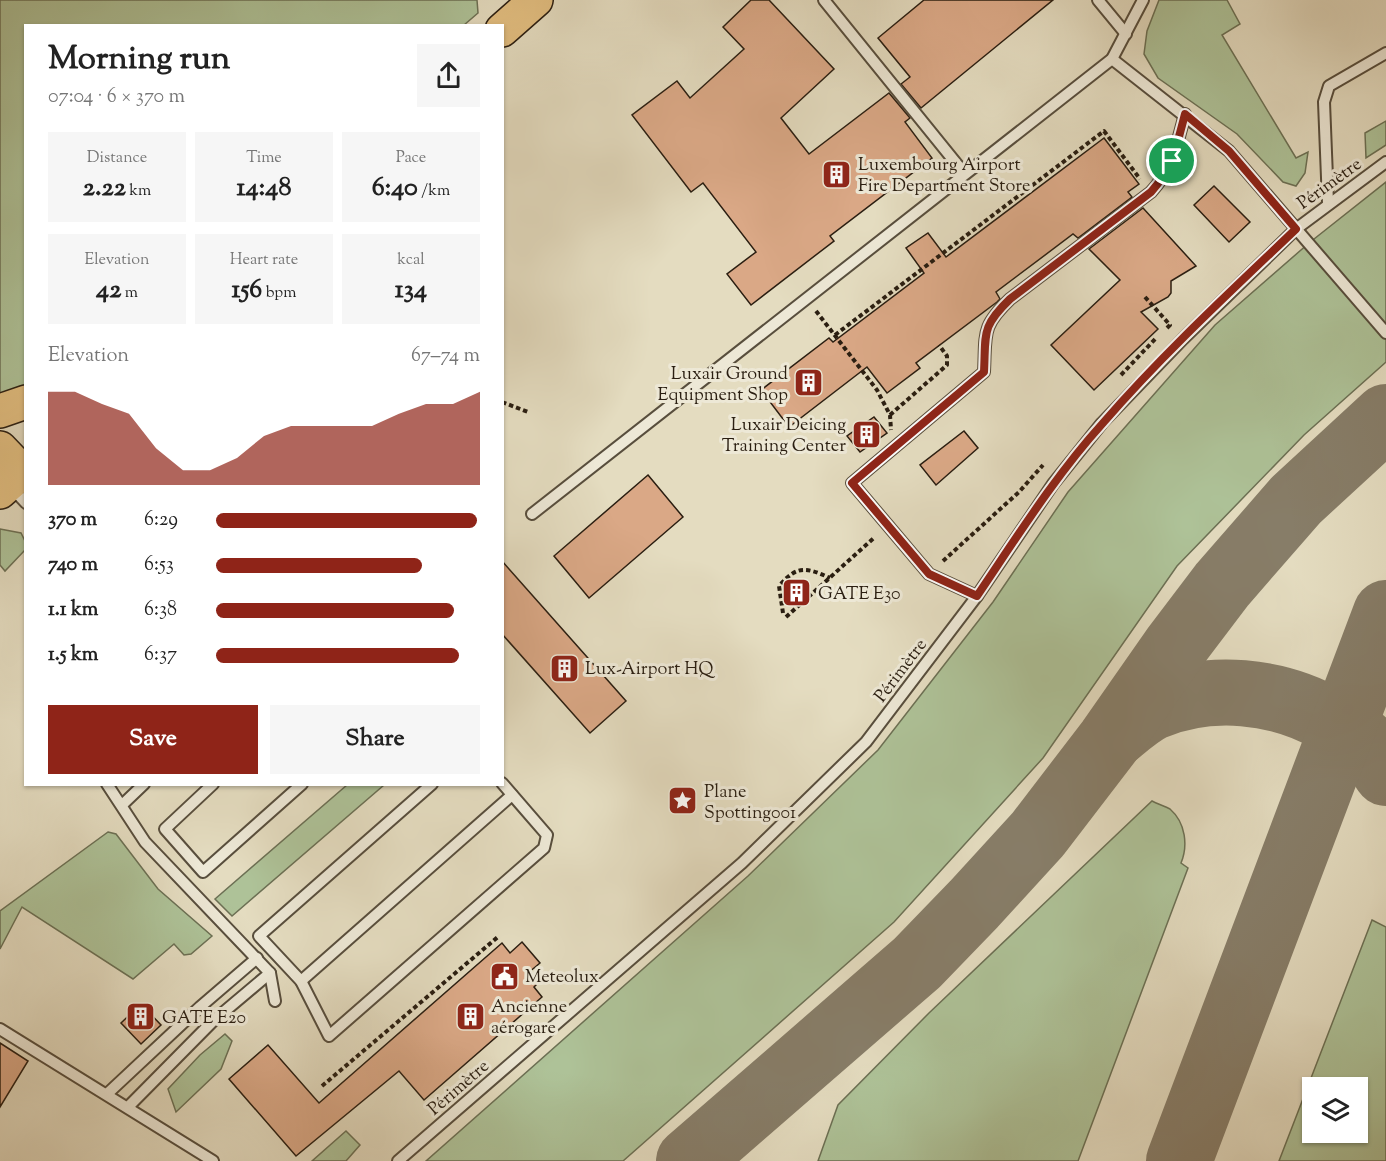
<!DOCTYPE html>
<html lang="en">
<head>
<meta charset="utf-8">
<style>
	body { margin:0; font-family:"Sorts Mill Goudy",serif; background:#f6f6f6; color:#222; height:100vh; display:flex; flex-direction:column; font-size:22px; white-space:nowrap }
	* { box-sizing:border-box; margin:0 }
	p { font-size:20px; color:#767676 }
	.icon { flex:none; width:33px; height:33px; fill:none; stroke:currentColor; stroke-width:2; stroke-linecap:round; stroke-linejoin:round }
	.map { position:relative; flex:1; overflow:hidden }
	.drawer { position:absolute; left:24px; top:24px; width:480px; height:762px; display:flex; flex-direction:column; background:#fff; border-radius:0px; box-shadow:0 2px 4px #0004 }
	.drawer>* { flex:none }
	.fabs { position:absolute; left:1302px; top:1077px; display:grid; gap:12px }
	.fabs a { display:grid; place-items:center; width:66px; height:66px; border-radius:0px; background:#fff; box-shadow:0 2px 4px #0004; font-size:30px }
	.pin { position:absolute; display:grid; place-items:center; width:51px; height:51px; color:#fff; margin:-26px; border:3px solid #fff; border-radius:50%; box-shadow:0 2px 6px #0007 }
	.round { display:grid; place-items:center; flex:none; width:63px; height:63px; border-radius:0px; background:#f6f6f6 }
	.head { display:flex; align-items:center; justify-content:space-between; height:102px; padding:0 24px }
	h1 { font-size:33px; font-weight:800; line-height:45px }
	.figures { display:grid; grid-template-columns:repeat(3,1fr); gap:9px; height:102px; padding:6px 24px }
	.figures div { display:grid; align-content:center; border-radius:0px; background:#f6f6f6; text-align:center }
	.figures b { font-size:26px; font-weight:800 }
	.figures small { font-size:16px; font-weight:400 }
	.figures p { font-size:16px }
	.chart { height:168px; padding:12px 24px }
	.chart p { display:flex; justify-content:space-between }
	.chart svg { width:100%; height:108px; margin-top:6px; fill:#8f2418; opacity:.7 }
	.cta { display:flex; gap:12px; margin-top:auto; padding:12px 24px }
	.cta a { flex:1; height:69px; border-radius:0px; background:#8f2418; color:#fff; font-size:24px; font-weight:800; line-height:69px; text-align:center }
	.cta a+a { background:#f6f6f6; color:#222 }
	ul { padding:0 24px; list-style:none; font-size:20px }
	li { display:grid; grid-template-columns:96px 72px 1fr; align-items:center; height:45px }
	li i { height:15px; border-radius:8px; background:#8f2418 }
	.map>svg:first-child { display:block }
</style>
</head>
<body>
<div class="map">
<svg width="1386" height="1161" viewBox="0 0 1386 1161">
	<rect width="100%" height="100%" fill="#e4dcc0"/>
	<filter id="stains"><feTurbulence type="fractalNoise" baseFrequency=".00333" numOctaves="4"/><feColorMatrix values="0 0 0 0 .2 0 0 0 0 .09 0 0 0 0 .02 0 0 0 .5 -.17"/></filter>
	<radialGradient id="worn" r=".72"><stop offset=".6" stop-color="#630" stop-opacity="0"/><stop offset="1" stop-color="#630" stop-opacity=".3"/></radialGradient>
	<g fill="#aec298" stroke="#6c7054" stroke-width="1.5" fill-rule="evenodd">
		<polygon points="0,0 477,0 478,13 464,25 26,26 25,391 0,402"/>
		<polygon points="1159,0 1227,0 1240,24 1222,35 1296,158 1308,152 1305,173 1296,186 1283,182 1237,134 1158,78 1144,54 1147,31"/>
		<polygon points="1386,121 1386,145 1366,158 1365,133"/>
		<polygon points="1386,182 1386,362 1304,435 1177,566 1043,758 894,922 623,1161 426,1161 748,876 878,750 993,602 1068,492 1215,325 1309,243"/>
		<polygon points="0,529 21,533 25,541 25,550 5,571 0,565"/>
		<polygon points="347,785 384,785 232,916 215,899"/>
		<path d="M 1152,801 C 1157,804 1165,806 1170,809 C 1186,823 1188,846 1181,863 L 1188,868 L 1078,1161 L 818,1161 L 838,1105 L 929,1013 Z"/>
		<polygon points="108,832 116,834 158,889 212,936 191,954 184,955 174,944 133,979 22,907 0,949 0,911"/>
		<path d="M 1372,920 L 1386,927 L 1386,1161 L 1279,1161 ZM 1312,1088 L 1358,1088 L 1358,1132 L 1312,1132 Z"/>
		<polygon points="225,1034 232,1041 221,1069 176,1112 168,1089 200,1055"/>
		<polygon points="346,1131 360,1145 346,1161 312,1161"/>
	</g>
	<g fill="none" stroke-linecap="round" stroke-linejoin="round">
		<g stroke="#877d68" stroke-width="66">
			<path d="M 1116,734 C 1128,724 1139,714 1153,707 C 1210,683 1278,690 1330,720 C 1343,727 1358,735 1368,746 C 1375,754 1380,764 1386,773"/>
			<polyline points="689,1161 917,963 974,904 1038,834 1110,740 1175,647 1222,585 1296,500 1386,417"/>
			<polyline points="1179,1161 1386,613"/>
		</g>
	</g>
	<g fill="#daa886" stroke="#2a1e11" stroke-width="1.5">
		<polygon points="751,0 769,0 834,69 781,118 809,154 889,93 910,118 905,122 932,158 830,236 834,241 751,305 727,274 756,252 703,183 691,192 632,115 677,81 690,98 744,49 723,27"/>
		<polygon points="924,0 1053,0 921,108 901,84 910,77 878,38"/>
		<polygon points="1104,138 1139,184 1128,192 1132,197 1078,238 1073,234 996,292 1000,299 997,302 916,363 920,368 887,393 867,367 789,427 761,390 829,338 833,342 924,273 906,248 928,233 946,257"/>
		<polygon points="1214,186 1250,222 1229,242 1194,205"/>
		<polygon points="1143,208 1196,266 1171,281 1171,293 1168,297 1141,312 1158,329 1094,390 1051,345 1120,280 1089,249"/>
		<polygon points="874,417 887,433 860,452 847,436"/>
		<polygon points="964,431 978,448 936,485 920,465"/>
		<polygon points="648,475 683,517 589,598 554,556"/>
		<polygon points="502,561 626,701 590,733 502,634"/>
		<polygon points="522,942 540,963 528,973 537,984 534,987 542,997 424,1100 399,1071 296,1156 229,1079 268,1045 319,1103 502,943 510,953"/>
		<polygon points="141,1004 161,1025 141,1044 121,1023"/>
		<polygon points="0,1043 28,1061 0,1107"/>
	</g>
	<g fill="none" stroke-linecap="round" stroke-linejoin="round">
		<defs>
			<g id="service">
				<polyline points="824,0 964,173"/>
				<polyline points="1098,0 1126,34"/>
				<polyline points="1112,59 1229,151 1386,333"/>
				<polyline points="1328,203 1324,102 1329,86 1386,53"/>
				<polyline points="11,487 26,503"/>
				<polyline points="532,514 1112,59 1143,0"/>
				<path d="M 977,596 L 929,574 L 852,483 L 984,372 C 986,333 981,327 1010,299 L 1151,192 C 1173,168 1177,144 1185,114"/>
				<polyline points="107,784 145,842 270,973 275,1001"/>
				<polyline points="213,784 165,829 203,872 302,784"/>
				<polyline points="432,784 259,936 301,981 329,1036 544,848 547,835 502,783"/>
				<polyline points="122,805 144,784"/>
				<polyline points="301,981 512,795"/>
				<polyline points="0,1029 213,1161"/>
				<polyline points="107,1094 200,1007 257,958"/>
				<polyline points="128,1107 213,1021 270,973"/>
				<polyline points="398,1161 742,863 866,742 977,596 1053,484 1102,423 1183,339 1296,229 1386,162"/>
			</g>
			<g id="primary">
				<polyline points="502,30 536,0"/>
				<polyline points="0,411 26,402"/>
				<polyline points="0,448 23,472"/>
				<polyline points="0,492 26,469"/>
			</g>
		</defs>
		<use href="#service" stroke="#584e3d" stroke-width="14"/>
		<use href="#primary" stroke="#2a1e11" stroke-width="36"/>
		<g stroke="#2a1e11" stroke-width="4" stroke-dasharray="4.5 3" stroke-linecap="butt">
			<polyline points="1145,297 1170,325 1167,328"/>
			<polyline points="816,311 877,390 890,415 891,430"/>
			<polyline points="835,335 1104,131 1140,179"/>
			<polyline points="1121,375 1157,337"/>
			<polyline points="502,402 528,412"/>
			<polyline points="890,415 947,365 947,356 939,345"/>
			<polyline points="943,561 1019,492 1043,465"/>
			<path d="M 783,613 L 779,586 C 797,565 806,567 830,578"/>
			<polyline points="786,617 875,537"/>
			<polyline points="322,1086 499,936"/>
		</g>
		<use href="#service" stroke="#ede8d6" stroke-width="10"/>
		<use href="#primary" stroke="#e2be80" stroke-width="33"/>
	</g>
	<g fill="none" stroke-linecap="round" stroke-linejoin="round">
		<defs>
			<path id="route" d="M 1185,114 L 1229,151 L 1296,229 C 1230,292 1163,354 1103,423 C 1055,476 1017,537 977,596 L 929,574 L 852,483 L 984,372 C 986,333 981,327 1010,299 L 1151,192 C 1173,168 1177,144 1185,114 Z"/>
		</defs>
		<use href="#route" stroke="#fff" stroke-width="12"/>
		<use href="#route" stroke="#8f2418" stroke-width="8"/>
	</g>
	<defs>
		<symbol id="building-square" viewBox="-11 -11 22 22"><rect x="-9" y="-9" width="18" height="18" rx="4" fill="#8f2418" stroke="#ede8d6"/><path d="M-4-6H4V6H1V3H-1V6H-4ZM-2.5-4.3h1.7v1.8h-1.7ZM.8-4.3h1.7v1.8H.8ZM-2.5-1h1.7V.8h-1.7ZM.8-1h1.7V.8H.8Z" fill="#fff"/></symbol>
		<symbol id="sight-square" viewBox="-11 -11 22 22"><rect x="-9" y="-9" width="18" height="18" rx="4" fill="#8f2418" stroke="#ede8d6"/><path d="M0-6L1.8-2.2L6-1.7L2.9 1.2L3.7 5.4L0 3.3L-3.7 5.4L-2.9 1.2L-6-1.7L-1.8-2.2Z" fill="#fff"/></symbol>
		<symbol id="civic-square" viewBox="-11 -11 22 22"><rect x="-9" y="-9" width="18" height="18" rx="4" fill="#8f2418" stroke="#ede8d6"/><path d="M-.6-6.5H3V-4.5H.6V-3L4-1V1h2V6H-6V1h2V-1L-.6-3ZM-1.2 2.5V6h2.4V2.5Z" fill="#fff"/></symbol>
	</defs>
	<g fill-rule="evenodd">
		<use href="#building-square" x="820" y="158" width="33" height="33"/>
		<use href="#building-square" x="792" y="366" width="33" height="33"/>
		<use href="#building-square" x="850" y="418" width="33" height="33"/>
		<use href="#building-square" x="780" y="576" width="33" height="33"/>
		<use href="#building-square" x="548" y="652" width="33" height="33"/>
		<use href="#sight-square" x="666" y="784" width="33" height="33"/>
		<use href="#civic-square" x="488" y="960" width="33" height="33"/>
		<use href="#building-square" x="454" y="1000" width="33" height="33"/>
		<use href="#building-square" x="124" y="1000" width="33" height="33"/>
	</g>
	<g text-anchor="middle" stroke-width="6" stroke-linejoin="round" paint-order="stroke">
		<g font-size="18" fill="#2a1e11" stroke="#ede8d6" text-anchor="start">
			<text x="858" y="170">Luxembourg Airport<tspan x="858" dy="21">Fire Department Store</tspan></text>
			<text x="788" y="379" text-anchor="end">Luxair Ground<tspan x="788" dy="21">Equipment Shop</tspan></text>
			<text x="846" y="430" text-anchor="end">Luxair Deicing<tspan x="846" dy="21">Training Center</tspan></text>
			<text x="818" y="599">GATE E30</text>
			<text x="585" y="674">Lux-Airport HQ</text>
			<text x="704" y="797">Plane<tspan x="704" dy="21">Spotting001</tspan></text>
			<text x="525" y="982">Meteolux</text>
			<text x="491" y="1012">Ancienne<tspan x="491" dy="21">aérogare</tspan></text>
			<text x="162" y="1023">GATE E20</text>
		</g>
		<g font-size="18" fill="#2a1e11" stroke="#ede8d6">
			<text transform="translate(1329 183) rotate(-36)" y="6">Périmètre</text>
			<text transform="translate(900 670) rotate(-53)" y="6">Périmètre</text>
			<text transform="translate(458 1087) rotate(-41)" y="6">Périmètre</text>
		</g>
	</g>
	<rect width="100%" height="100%" filter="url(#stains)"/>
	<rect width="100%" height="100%" fill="url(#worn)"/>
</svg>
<div class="fabs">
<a><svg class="icon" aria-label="layers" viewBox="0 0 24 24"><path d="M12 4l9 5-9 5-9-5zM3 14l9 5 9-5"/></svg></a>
</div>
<div class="pin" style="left:1172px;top:161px;background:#1e9e55"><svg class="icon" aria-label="arrive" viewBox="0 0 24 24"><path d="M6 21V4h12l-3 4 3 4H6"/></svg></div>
<section class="drawer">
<div class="head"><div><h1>Morning run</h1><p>07:04 · 6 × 370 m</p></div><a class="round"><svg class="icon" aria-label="share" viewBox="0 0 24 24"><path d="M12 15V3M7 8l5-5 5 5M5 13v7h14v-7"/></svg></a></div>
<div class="figures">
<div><p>Distance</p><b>2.22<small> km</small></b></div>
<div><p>Time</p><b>14:48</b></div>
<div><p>Pace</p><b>6:40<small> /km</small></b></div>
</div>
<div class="figures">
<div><p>Elevation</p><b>42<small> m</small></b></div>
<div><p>Heart rate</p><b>156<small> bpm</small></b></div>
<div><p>kcal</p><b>134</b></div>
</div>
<div class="chart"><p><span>Elevation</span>67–74 m</p>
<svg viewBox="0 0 160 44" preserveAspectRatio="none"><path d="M0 44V6L10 6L20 11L30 15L40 29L50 38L60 38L70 33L80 24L90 20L100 20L110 20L120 20L130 15L140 11L150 11L160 6V44z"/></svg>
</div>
<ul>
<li><b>370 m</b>6:29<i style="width:99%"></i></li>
<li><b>740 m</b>6:53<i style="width:78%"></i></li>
<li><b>1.1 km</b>6:38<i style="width:90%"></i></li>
<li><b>1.5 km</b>6:37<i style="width:92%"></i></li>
</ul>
<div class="cta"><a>Save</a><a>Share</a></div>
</section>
</div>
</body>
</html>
